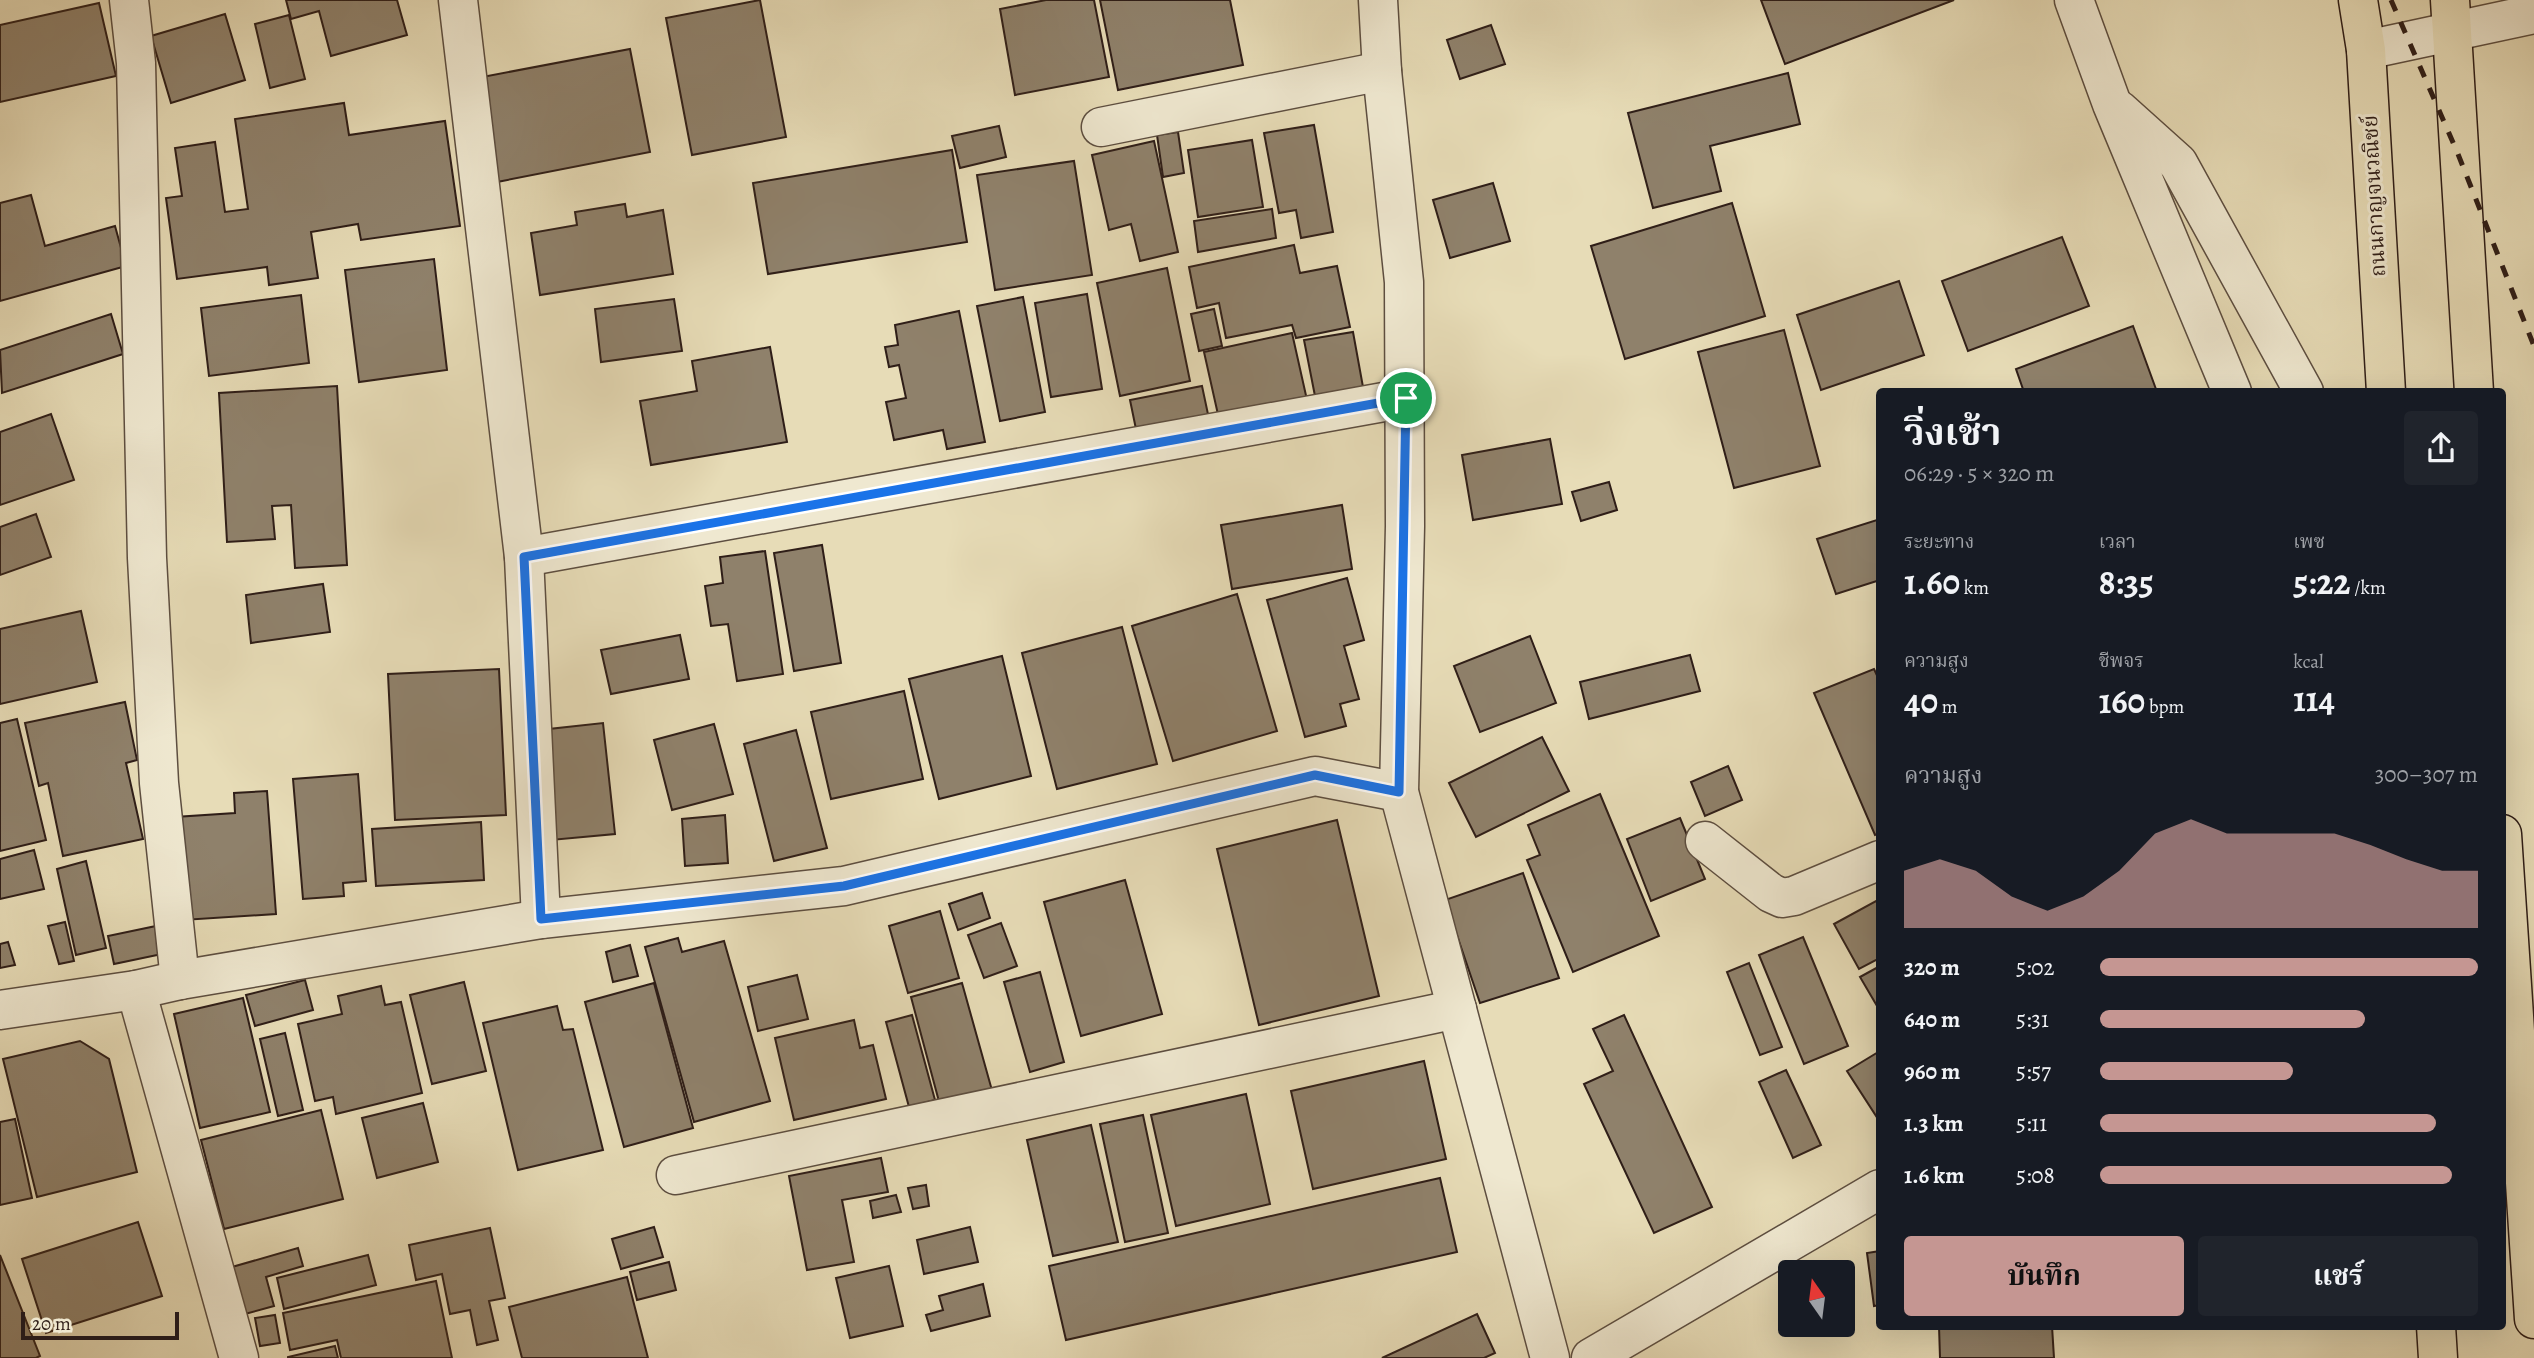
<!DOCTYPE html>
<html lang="th">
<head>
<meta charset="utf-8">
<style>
	body { margin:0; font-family:Alegreya,"Noto Serif Thai",serif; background:#20242c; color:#f1f3f6; height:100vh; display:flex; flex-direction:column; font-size:26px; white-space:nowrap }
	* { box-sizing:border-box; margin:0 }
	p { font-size:23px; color:#9ea1a6 }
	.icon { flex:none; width:38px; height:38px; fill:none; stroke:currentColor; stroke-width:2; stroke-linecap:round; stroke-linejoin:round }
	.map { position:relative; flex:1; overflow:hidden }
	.details { position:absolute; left:1876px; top:388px; width:630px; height:942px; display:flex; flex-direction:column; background:#171b24; border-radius:7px; box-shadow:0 7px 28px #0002 }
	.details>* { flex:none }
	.needle { width:46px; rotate:346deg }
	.tools { position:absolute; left:1778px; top:1260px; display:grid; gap:14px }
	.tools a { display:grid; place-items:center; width:77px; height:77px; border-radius:7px; background:#171b24; box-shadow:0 7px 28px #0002; font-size:35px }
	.scale { position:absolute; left:21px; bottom:18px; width:158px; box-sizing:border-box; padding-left:7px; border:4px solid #2f1e18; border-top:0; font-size:19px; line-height:24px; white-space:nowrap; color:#2f1e18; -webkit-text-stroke:5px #efe8d0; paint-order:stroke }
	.pin { position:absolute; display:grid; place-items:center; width:60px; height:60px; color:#fff; margin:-30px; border:4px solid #fff; border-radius:50%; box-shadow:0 2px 7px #0007 }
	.round { display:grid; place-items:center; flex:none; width:74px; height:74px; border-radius:7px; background:#20242c }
	.summary { display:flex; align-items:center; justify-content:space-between; height:119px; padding:0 28px }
	h1 { font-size:38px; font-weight:700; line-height:52px }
	.figures { display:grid; grid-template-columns:repeat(3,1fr); gap:10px; height:119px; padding:7px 28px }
	.figures div { display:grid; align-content:center }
	.figures b { font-size:35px; font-weight:700 }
	.figures small { font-size:19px; font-weight:400 }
	.figures p { font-size:19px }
	.chart { height:196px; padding:14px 28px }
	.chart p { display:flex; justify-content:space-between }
	.chart svg { width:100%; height:126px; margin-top:7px; fill:#c59692; opacity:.7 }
	.primary-button { display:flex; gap:14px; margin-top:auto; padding:14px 28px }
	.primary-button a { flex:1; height:80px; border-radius:7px; background:#c59692; color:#111; font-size:28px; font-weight:700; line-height:80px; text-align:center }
	.primary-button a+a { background:#20242c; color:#f1f3f6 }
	ul { padding:0 28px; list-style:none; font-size:23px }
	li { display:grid; grid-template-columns:112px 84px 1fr; align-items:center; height:52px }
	li i { height:18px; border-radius:9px; background:#c59692 }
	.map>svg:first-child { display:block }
</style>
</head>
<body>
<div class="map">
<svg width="2534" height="1358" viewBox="0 0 2534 1358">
	<rect width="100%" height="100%" fill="#e7dcb7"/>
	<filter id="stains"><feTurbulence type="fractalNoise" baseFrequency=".00286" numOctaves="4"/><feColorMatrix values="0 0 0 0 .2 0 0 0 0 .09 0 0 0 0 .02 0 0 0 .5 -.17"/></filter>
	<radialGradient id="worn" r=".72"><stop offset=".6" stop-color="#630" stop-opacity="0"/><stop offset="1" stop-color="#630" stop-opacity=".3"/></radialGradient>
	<g fill="#8f816b" stroke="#2f1e18" stroke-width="2">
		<polygon points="286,0 397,0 407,35 331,56 319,11 291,19"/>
		<polygon points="760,0 786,137 692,155 666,18"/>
		<polygon points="1046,0 1094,0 1109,77 1015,95 1000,9"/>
		<polygon points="1100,0 1230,0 1243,65 1118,90"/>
		<polygon points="1761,0 1954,0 1785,64"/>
		<polygon points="99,3 116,76 0,102 0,25"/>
		<polygon points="225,14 245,80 171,103 151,36"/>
		<polygon points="289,15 305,79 270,88 255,24"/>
		<polygon points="1491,25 1505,64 1460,79 1447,40"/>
		<polygon points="630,49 650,152 497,182 477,78"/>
		<polygon points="1788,73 1800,124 1710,146 1721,191 1653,208 1628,113"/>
		<polygon points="344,103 349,135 445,121 460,226 361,240 358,224 311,232 318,278 269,285 267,267 177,279 166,198 182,196 175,148 215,142 225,212 248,209 235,119"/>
		<polygon points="1314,125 1333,232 1301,238 1296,210 1279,213 1264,133"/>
		<polygon points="999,126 1006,157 960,168 952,136"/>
		<polygon points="1178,132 1184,173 1163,177 1157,135"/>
		<polygon points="1252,140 1263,207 1198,217 1188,150"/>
		<polygon points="1154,141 1178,252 1140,261 1131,224 1109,230 1092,155"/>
		<polygon points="952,150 967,242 768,274 753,183"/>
		<polygon points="1074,161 1092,275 995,290 977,175"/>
		<polygon points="1493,183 1510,241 1450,258 1433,200"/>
		<polygon points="31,195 45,246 115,226 126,266 0,301 0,203"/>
		<polygon points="1732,203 1765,316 1625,359 1591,246"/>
		<polygon points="625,204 627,217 663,210 673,274 540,295 531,233 577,225 575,212"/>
		<polygon points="1272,209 1276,238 1198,252 1194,221"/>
		<polygon points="2062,237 2089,306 1968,351 1942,281"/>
		<polygon points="1294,245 1300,273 1337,266 1350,327 1296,338 1292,325 1226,338 1219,303 1197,308 1189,267"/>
		<polygon points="434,259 447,370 359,382 345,270"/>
		<polygon points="1167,268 1190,381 1120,396 1097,283"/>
		<polygon points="1899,281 1924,355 1821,390 1797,315"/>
		<polygon points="1087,294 1102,389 1051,397 1035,303"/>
		<polygon points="301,295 309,363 209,376 201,308"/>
		<polygon points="1023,297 1045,412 1000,421 977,306"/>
		<polygon points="674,299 682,351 601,362 595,309"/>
		<polygon points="1214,309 1222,346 1199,351 1191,314"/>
		<polygon points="959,311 985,442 947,449 943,430 894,440 886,402 906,398 899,365 889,367 885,347 898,345 895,325"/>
		<polygon points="111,314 123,354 2,393 0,350"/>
		<polygon points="2133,326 2157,392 2024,392 2016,369"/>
		<polygon points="1784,330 1820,466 1734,488 1698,352"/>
		<polygon points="1353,332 1363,387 1315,396 1304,340"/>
		<polygon points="1292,333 1307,400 1219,419 1204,352"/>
		<polygon points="770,347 787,442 651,465 640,401 697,391 692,361"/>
		<polygon points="337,386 347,565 295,568 291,505 272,506 275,539 227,542 219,393"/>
		<polygon points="1202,386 1209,419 1137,434 1130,400"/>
		<polygon points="51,414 74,480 0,505 0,432"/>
		<polygon points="1550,439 1562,504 1473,520 1462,455"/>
		<polygon points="1609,482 1617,510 1581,521 1572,492"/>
		<polygon points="1342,505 1352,569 1232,589 1221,525"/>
		<polygon points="36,514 51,557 0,575 0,527"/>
		<polygon points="1880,519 1880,580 1836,594 1817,539"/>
		<polygon points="822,545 841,663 794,671 774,553"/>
		<polygon points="765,551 783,674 737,681 728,624 711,626 705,586 723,583 720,557"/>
		<polygon points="1347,578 1364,640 1344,646 1359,699 1340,704 1346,726 1305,737 1267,600"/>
		<polygon points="323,584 330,632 251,643 246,595"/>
		<polygon points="1237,594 1277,731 1173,761 1132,626"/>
		<polygon points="81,611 97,682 0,704 0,629"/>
		<polygon points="1122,627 1157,764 1057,789 1022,653"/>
		<polygon points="680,635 689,679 611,694 601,650"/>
		<polygon points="1530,636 1556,703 1480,732 1454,666"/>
		<polygon points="1690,655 1700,691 1589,719 1580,682"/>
		<polygon points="1002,656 1031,776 939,799 909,679"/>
		<polygon points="499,669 506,815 395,820 388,674"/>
		<polygon points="1874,669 1880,682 1880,833 1875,835 1814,693"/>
		<polygon points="904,691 923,779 831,799 811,712"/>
		<polygon points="125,702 137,760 126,763 143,839 63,856 48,783 39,786 25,723"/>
		<polygon points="17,719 46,840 0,851 0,723"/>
		<polygon points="603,723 615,834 551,840 540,730"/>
		<polygon points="714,724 733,794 672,810 654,740"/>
		<polygon points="796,730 827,848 774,861 744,744"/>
		<polygon points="1542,737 1569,791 1476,837 1449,783"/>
		<polygon points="1728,766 1742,800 1705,816 1691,782"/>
		<polygon points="358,774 366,881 343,883 344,896 303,899 293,779"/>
		<polygon points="267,791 276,914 183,920 175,817 235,813 234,793"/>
		<polygon points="1600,794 1659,936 1573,972 1527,860 1540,855 1528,825"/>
		<polygon points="725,815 728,863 685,866 682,819"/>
		<polygon points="1680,818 1705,879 1651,901 1627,839"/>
		<polygon points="1337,820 1379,996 1259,1025 1217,849"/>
		<polygon points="481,822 484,880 376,886 372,829"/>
		<polygon points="34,850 44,889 0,899 0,859"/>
		<polygon points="86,861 106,948 76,955 57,869"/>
		<polygon points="1523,873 1559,978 1480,1003 1445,900"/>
		<polygon points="1125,880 1162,1014 1081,1036 1044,902"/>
		<polygon points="982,893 990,918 958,930 949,904"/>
		<polygon points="1876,901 1880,907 1880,958 1859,969 1834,924"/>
		<polygon points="940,911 959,978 908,993 889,926"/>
		<polygon points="65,922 74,961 59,964 48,926"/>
		<polygon points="1001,923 1017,966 984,978 968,935"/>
		<polygon points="156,926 162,954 114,964 108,936"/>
		<polygon points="1803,937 1848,1046 1804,1064 1759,955"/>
		<polygon points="678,938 682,952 724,941 770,1101 694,1122 645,947"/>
		<polygon points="8,942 15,965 0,968 0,944"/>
		<polygon points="630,945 638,976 613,982 606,952"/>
		<polygon points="1749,963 1782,1047 1760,1055 1727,972"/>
		<polygon points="1880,966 1880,1011 1860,977"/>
		<polygon points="1040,972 1064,1062 1030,1072 1004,982"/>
		<polygon points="797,975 808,1019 758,1031 748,987"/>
		<polygon points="305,980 313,1010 255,1026 246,995"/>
		<polygon points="464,982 486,1071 432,1084 410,995"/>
		<polygon points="654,983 693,1128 624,1147 585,1002"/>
		<polygon points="962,983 993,1094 941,1109 911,997"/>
		<polygon points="381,986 385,1005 401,1002 422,1093 336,1114 333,1097 315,1101 298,1024 342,1014 338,996"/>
		<polygon points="243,998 270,1112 200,1128 174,1014"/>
		<polygon points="557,1006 563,1030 573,1029 603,1150 518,1170 483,1023"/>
		<polygon points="912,1015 935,1100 909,1107 886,1022"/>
		<polygon points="1624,1015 1712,1207 1654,1233 1584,1084 1613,1071 1593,1029"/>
		<polygon points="854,1020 860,1048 873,1045 886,1099 794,1120 775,1038"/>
		<polygon points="285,1033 303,1110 278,1116 260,1039"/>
		<polygon points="80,1041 109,1059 137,1172 37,1197 3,1059"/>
		<polygon points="1880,1051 1880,1122 1847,1071"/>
		<polygon points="1424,1061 1446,1159 1313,1189 1291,1091"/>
		<polygon points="1786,1070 1821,1145 1793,1158 1759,1082"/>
		<polygon points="1246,1094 1270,1204 1176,1226 1151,1115"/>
		<polygon points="423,1103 438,1162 377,1178 362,1118"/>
		<polygon points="321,1110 343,1199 224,1229 201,1140"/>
		<polygon points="1143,1115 1168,1233 1125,1242 1100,1124"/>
		<polygon points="15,1119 32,1198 0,1205 0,1122"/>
		<polygon points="1091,1125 1118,1242 1053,1256 1027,1140"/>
		<polygon points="881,1158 888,1192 842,1200 854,1262 807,1270 789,1176"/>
		<polygon points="1440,1178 1457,1252 1066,1340 1049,1266"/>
		<polygon points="926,1185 929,1206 913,1209 908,1188"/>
		<polygon points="896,1195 901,1212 873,1218 870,1201"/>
		<polygon points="138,1222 162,1296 46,1333 22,1259"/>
		<polygon points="654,1227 663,1257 621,1269 612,1239"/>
		<polygon points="970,1227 978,1262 924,1274 917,1240"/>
		<polygon points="490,1228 505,1298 489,1301 498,1340 477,1345 470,1310 450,1314 442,1274 416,1280 409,1245"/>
		<polygon points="298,1248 303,1266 266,1277 274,1306 245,1314 232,1267"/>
		<polygon points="1880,1251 1880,1305 1874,1306 1867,1253"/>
		<polygon points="0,1255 40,1356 36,1358 0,1358"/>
		<polygon points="368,1255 376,1285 284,1309 277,1278"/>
		<polygon points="669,1262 676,1290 637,1300 630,1272"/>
		<polygon points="889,1266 903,1326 850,1338 836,1278"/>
		<polygon points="627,1277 648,1358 522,1358 509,1307"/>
		<polygon points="436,1281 452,1358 341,1358 337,1340 290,1350 283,1313"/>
		<polygon points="983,1284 990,1316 931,1331 926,1315 943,1310 939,1296"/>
		<polygon points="1477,1314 1495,1353 1484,1358 1382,1358"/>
		<polygon points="275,1315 280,1343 260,1346 255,1318"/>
		<polygon points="1939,1326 2052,1326 2054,1358 1940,1358"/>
		<polygon points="335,1346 338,1358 288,1358 288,1357"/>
	</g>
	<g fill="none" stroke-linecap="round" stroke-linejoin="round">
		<defs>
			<g id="minor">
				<polyline points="129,0 136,63 147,558 159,783 180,980"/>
				<polyline points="458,0 524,557 541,919"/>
				<polyline points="1378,0 1382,71 1404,282 1405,526 1399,792 1550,1358"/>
				<polyline points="2074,0 2112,104 2232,392"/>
				<polyline points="2366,50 2534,14"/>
				<polyline points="2119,110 2178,163 2304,392"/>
				<polyline points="1101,127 1382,71"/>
				<polyline points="524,557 1406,398"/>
				<polyline points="1705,841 1771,893 1782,898 1794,896 1880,860"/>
				<polyline points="136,990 239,1358"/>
				<polyline points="0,1010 136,990 180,980 541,919 844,886 1315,776 1399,792"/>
				<polyline points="676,1175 1457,1009"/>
				<polyline points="1591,1358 1880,1189"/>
			</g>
			<g id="highway">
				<polyline points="2358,0 2366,50 2386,392"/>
				<polyline points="2450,0 2474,392"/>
				<polyline points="2502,834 2534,1319"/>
				<polyline points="2436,1326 2438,1358"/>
			</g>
		</defs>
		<use href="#minor" stroke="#5d4e40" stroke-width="41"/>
		<use href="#highway" stroke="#2f1e18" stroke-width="41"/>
		<use href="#minor" stroke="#efe8d0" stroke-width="38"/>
		<use href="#highway" stroke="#e7dcb7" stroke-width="38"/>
		<polyline stroke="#2f1e18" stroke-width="5" stroke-dasharray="12 12" stroke-linecap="butt" points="2391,0 2458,154 2534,346"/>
	</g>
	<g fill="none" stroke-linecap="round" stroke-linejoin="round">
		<defs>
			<polygon id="route" points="1406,398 1399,792 1315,775 844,886 541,919 524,557"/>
		</defs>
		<use href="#route" stroke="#fff" stroke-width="14"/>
		<use href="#route" stroke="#1a73e8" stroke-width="9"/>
	</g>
	<g text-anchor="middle" stroke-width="6" stroke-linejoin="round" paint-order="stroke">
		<g font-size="21" fill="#2f1e18" stroke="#efe8d0">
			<text transform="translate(2374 196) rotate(-93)" y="7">ถนนกาญจนวณิชย์</text>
		</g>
	</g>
	<rect width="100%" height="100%" filter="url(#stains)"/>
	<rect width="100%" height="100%" fill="url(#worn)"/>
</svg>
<div class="tools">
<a><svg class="needle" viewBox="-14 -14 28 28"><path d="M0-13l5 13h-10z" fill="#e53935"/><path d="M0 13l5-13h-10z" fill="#9ea1a6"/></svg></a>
</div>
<div class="scale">20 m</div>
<div class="pin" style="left:1406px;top:398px;background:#1e9e55"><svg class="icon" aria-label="arrive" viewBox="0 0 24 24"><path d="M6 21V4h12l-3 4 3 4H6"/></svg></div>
<section class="details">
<div class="summary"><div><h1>วิ่งเช้า</h1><p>06:29 · 5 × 320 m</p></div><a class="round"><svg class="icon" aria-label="share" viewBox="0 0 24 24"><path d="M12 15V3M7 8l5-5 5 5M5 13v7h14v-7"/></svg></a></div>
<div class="figures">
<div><p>ระยะทาง</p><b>1.60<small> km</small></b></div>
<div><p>เวลา</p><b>8:35</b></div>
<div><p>เพซ</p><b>5:22<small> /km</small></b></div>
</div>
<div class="figures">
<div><p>ความสูง</p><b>40<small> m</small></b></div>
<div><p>ชีพจร</p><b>160<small> bpm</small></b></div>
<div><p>kcal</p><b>114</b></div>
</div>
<div class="chart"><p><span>ความสูง</span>300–307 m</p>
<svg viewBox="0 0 160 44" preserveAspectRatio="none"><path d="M0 44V24L10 20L20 24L30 33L40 38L50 33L60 24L70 11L80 6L90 11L100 11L110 11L120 11L130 15L140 20L150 24L160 24V44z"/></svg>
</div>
<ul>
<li><b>320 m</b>5:02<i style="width:100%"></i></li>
<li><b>640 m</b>5:31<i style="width:70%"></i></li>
<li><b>960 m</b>5:57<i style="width:51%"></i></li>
<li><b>1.3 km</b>5:11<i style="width:89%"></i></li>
<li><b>1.6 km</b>5:08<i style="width:93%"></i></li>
</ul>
<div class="primary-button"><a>บันทึก</a><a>แชร์</a></div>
</section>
</div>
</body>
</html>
